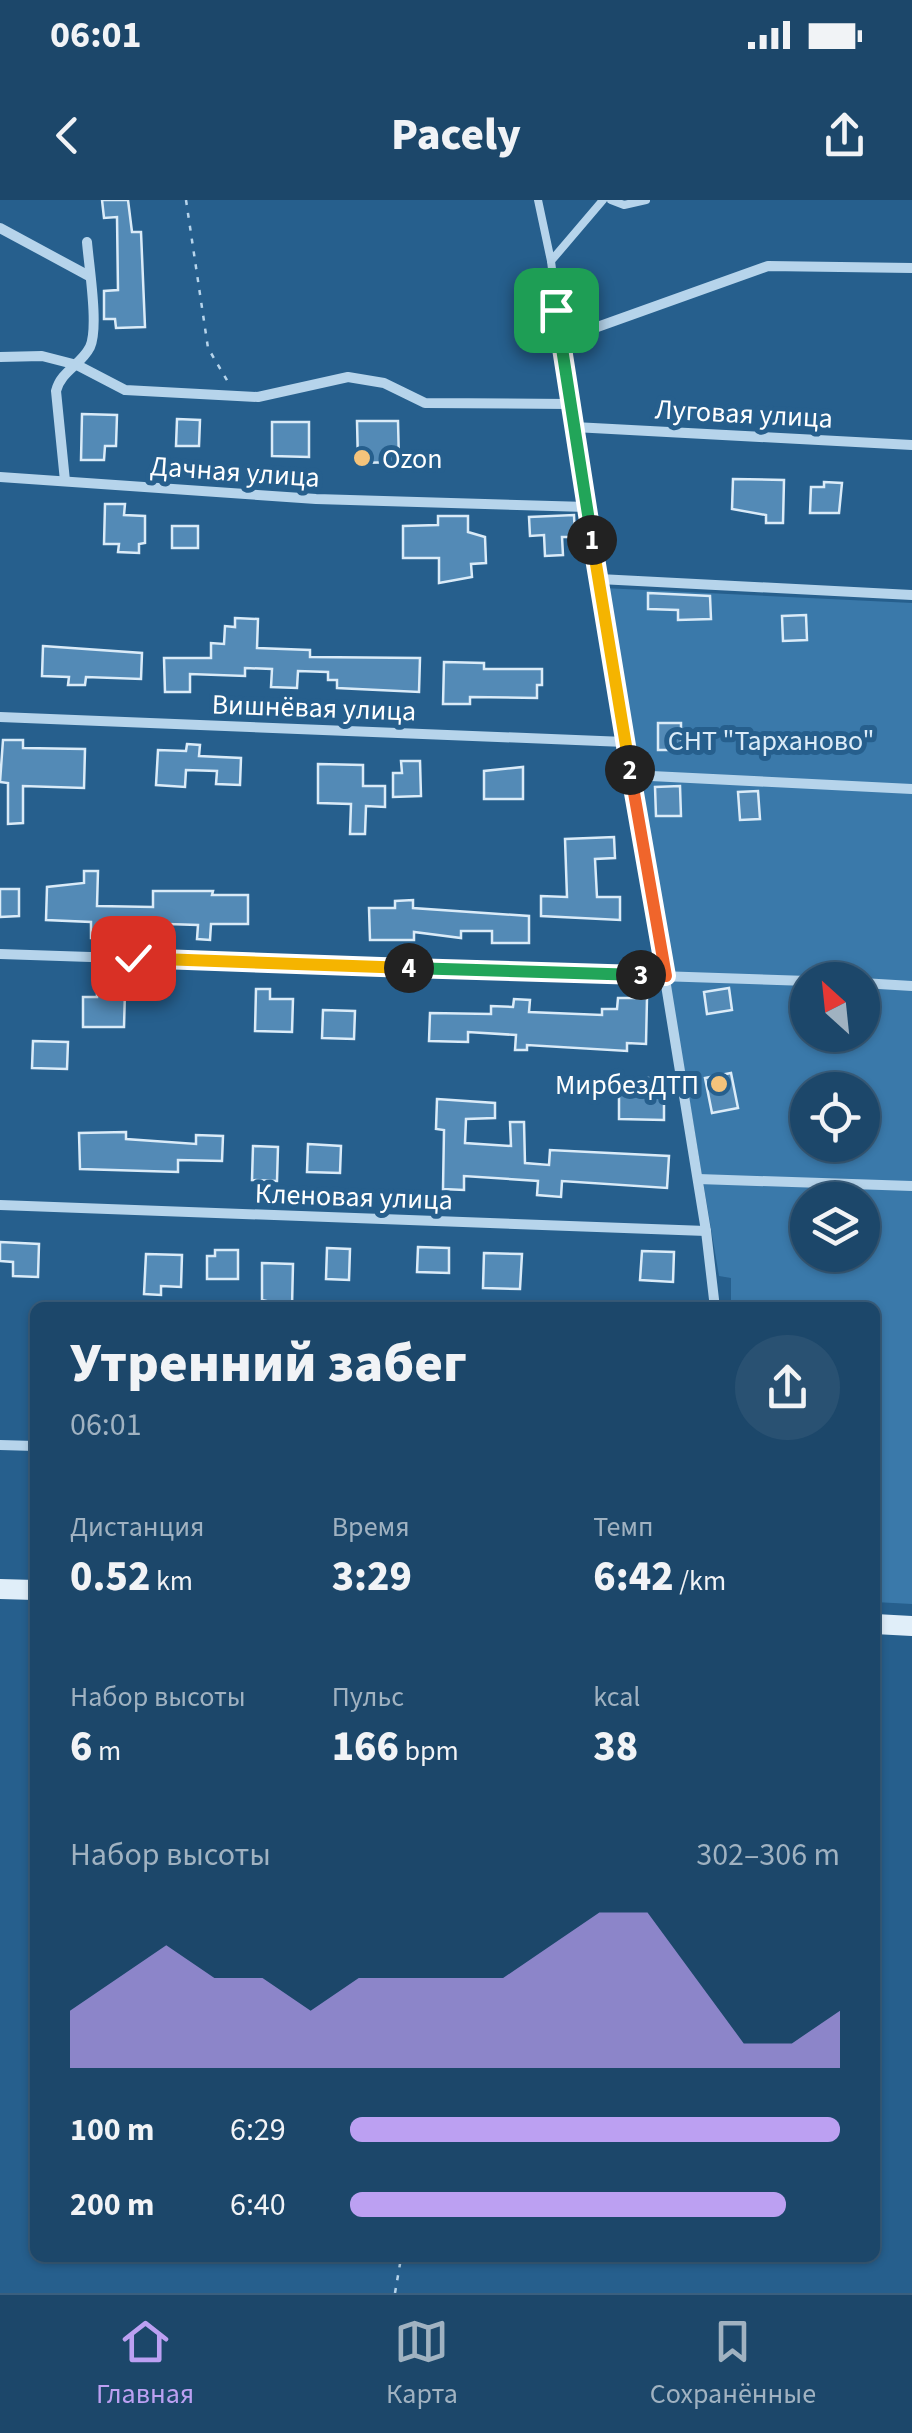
<!DOCTYPE html>
<html lang="ru">
<head>
<meta charset="utf-8">
<style>
	body { margin:0; font-family:"Source Sans 3",sans-serif; background:#295172; color:#f1f3f6; height:100vh; display:flex; flex-direction:column; font-size:38px; white-space:nowrap }
	* { box-sizing:border-box; margin:0 }
	p { font-size:32px; color:#a0b2c1 }
	.icon { flex:none; width:55px; height:55px; fill:none; stroke:currentColor; stroke-width:2; stroke-linecap:round; stroke-linejoin:round }
	.map { position:relative; flex:1; overflow:hidden }
	.sheet { position:absolute; left:30px; top:1102px; width:850px; height:960px; display:flex; flex-direction:column; background:#1c476a; border-radius:15px; box-shadow:0 2px 8px #0004,0 0 0 2px #3a5f7e }
	.sheet>* { flex:none }
	.needle { width:65px; rotate:333deg }
	.controls { position:absolute; left:790px; top:762px; display:grid; gap:20px }
	.controls a { display:grid; place-items:center; width:90px; height:90px; border-radius:50%; background:#1c476a; box-shadow:0 2px 8px #0004,0 0 0 2px #3a5f7e; font-size:50px }
	.pin { position:absolute; display:grid; place-items:center; width:85px; height:85px; color:#fff; margin:-42px; border-radius:20px; box-shadow:0 5px 15px #0006 }
	.km { position:absolute; width:50px; height:50px; margin:-25px; border-radius:50%; background:#222; color:#fff; font-size:28px; line-height:50px; text-align:center }
	.round { display:grid; place-items:center; flex:none; width:105px; height:105px; border-radius:52px; background:#295172 }
	.summary { display:flex; align-items:center; justify-content:space-between; height:170px; padding:0 40px }
	h1 { font-size:55px; font-weight:800; line-height:75px }
	.stats { display:grid; grid-template-columns:repeat(3,1fr); gap:15px; height:170px; padding:10px 40px }
	.stats div { display:grid; align-content:center }
	.stats b { font-size:42px; font-weight:800 }
	.stats small { font-size:28px; font-weight:400 }
	.stats p { font-size:28px }
	.chart { height:280px; padding:20px 40px }
	.chart p { display:flex; justify-content:space-between }
	.chart svg { width:100%; height:180px; margin-top:10px; fill:#bca0f2; opacity:.7 }
	ul { padding:0 40px; list-style:none; font-size:32px }
	li { display:grid; grid-template-columns:160px 120px 1fr; align-items:center; height:75px }
	li i { height:25px; border-radius:12px; background:#bca0f2 }
	.status { display:flex; justify-content:space-between; align-items:center; height:70px; padding:0 50px; background:#1c476a; direction:ltr }
	.status svg { height:28px; fill:currentColor }
	header { display:flex; justify-content:space-between; align-items:center; height:130px; padding:0 40px; background:#1c476a; font-size:45px; font-weight:800 }
	.dock { display:flex; justify-content:space-around; align-items:center; height:140px; border-top:2px solid #3a5f7e; background:#1c476a; font-size:28px; color:#a0b2c1 }
	.dock a { display:grid; justify-items:center; gap:5px }
	.dock .selected { color:#bca0f2 }
	.map>svg:first-child { display:block }
</style>
</head>
<body>
<div class="status"><b>06:01</b><svg viewBox="0 0 49 12"><path d="M0 12V9h3v3zM5 12V6h3v6zM10 12V3h3v9zM15 12V0h3v12zM26 1h20v11H26zM47 4h2v5h-2z"/></svg></div>
<header><svg class="icon" aria-label="back" viewBox="0 0 24 24"><path d="M15 5l-7 7 7 7"/></svg>Pacely<svg class="icon" aria-label="share" viewBox="0 0 24 24"><path d="M12 15V3M7 8l5-5 5 5M5 13v7h14v-7"/></svg></header>
<div class="map">
<svg width="912" height="2093" viewBox="0 0 912 2093">
	<rect width="100%" height="100%" fill="#265f8d"/>
	<path fill="#3a79aa" fill-rule="evenodd" d="M 603,388 L 912,403 L 912,1404 L 875,1402 L 875,1108 L 731,1107 L 731,1078 L 719,1076 ZM 808,780 L 862,780 L 862,835 L 808,835 ZM 808,890 L 862,890 L 862,945 L 808,945 ZM 808,1000 L 862,1000 L 862,1055 L 808,1055 Z"/>
	<g fill="#538ab6" stroke="#daebf8" stroke-width="2.5">
		<polygon points="102,0 128,0 132,32 141,32 145,127 116,128 115,119 104,119 104,91 118,90 117,17 104,18"/>
		<polygon points="82,214 117,215 116,246 105,246 104,260 81,260"/>
		<polygon points="177,219 200,220 199,246 176,246"/>
		<polygon points="357,221 398,221 399,262 358,263"/>
		<polygon points="272,222 309,222 309,257 272,256"/>
		<polygon points="733,279 784,280 783,323 766,323 766,315 732,309"/>
		<polygon points="824,282 842,283 839,313 810,313 811,287 824,287"/>
		<polygon points="105,304 125,304 124,315 145,316 145,343 139,344 139,353 118,352 119,344 104,344"/>
		<polygon points="574,315 575,337 562,337 563,355 545,356 544,335 530,336 529,317"/>
		<polygon points="438,316 468,316 468,332 485,337 486,363 471,364 472,377 439,383 439,358 403,358 403,326 438,325"/>
		<rect x="172" y="326" width="26" height="22"/>
		<polygon points="648,393 710,396 711,419 678,420 678,410 648,409"/>
		<polygon points="806,415 807,440 783,441 782,416"/>
		<polygon points="235,418 258,419 257,448 310,450 310,457 420,458 419,492 337,488 337,480 328,480 328,472 298,471 297,488 271,487 272,469 245,468 245,476 190,474 190,492 165,492 164,458 211,458 211,443 224,444 225,426 235,427"/>
		<polygon points="43,446 142,453 141,479 86,477 85,485 68,485 69,477 42,476"/>
		<polygon points="444,462 484,463 484,469 542,469 542,485 537,485 537,498 470,497 470,504 443,504"/>
		<rect x="658" y="523" width="23" height="27"/>
		<polygon points="3,540 23,540 23,548 85,549 84,588 23,586 23,623 8,624 8,583 0,582"/>
		<polygon points="187,544 200,545 199,556 241,558 240,585 216,584 217,571 186,570 185,587 156,585 158,550 186,551"/>
		<polygon points="401,561 420,561 421,596 393,597 393,573 402,573"/>
		<polygon points="318,564 363,565 363,586 385,586 385,607 366,606 365,634 350,634 351,604 318,603"/>
		<polygon points="523,567 523,599 484,599 484,571"/>
		<polygon points="680,586 681,616 656,616 655,587"/>
		<polygon points="758,591 760,619 740,620 738,592"/>
		<polygon points="614,637 615,658 595,659 597,697 620,697 620,720 541,716 541,696 567,697 565,639"/>
		<polygon points="84,671 98,671 97,706 153,707 153,691 213,691 212,695 248,695 248,724 211,724 210,740 197,739 198,725 136,723 136,733 107,732 107,738 91,738 91,722 46,720 47,687 84,683"/>
		<polygon points="0,689 19,689 19,716 0,717"/>
		<polygon points="413,700 413,708 529,716 529,743 492,743 492,731 461,731 461,738 414,732 414,740 370,740 369,708 395,708 395,701"/>
		<polygon points="729,788 732,810 707,814 704,792"/>
		<polygon points="256,789 270,789 270,799 293,799 292,832 255,831"/>
		<polygon points="97,791 125,791 124,827 83,827 83,797 97,797"/>
		<polygon points="618,798 647,798 646,844 627,843 627,851 527,845 527,850 515,850 516,835 468,832 468,842 429,841 430,813 491,814 491,806 513,807 514,799 530,800 529,812 602,815 602,809 617,809"/>
		<polygon points="323,810 355,811 354,839 322,838"/>
		<polygon points="33,841 68,842 67,869 32,868"/>
		<polygon points="731,873 738,908 712,913 705,878"/>
		<polygon points="644,878 664,878 664,920 619,919 619,884 644,884"/>
		<polygon points="437,899 495,903 495,918 466,919 465,943 511,946 510,922 524,922 525,963 549,965 550,950 669,956 667,988 562,981 561,997 537,995 538,981 464,976 464,990 443,989 444,930 436,929"/>
		<polygon points="126,932 126,939 196,944 196,935 223,936 222,961 178,960 178,972 80,969 79,933"/>
		<polygon points="308,944 341,946 340,973 307,972"/>
		<polygon points="253,946 278,947 277,981 252,980"/>
		<polygon points="0,1042 39,1044 38,1077 13,1076 13,1062 0,1061"/>
		<polygon points="418,1047 449,1048 449,1073 417,1072"/>
		<polygon points="327,1048 350,1049 349,1080 326,1079"/>
		<polygon points="215,1050 238,1050 238,1079 207,1079 207,1056 215,1056"/>
		<polygon points="642,1051 674,1052 673,1082 640,1080"/>
		<polygon points="484,1053 522,1054 520,1089 483,1088"/>
		<polygon points="146,1054 182,1055 181,1087 161,1086 161,1095 144,1094"/>
		<polygon points="262,1063 293,1064 292,1107 262,1100"/>
	</g>
	<g fill="none" stroke-linecap="round" stroke-linejoin="round">
		<g stroke="#b6d4eb" stroke-width="2.5" stroke-dasharray="5 8" stroke-linecap="butt">
			<polyline points="186,0 208,148 228,182"/>
			<polyline points="395,2093 401,2058"/>
		</g>
		<g stroke="#b6d4eb" stroke-width="8">
			<polyline points="538,0 551,61"/>
			<polyline points="611,0 624,5 646,0"/>
			<polyline points="561,140 551,61 603,0"/>
		</g>
		<g stroke="#b6d4eb" stroke-width="10">
			<polyline points="0,28 89,76"/>
			<polyline points="0,157 42,156 77,165 125,190 258,197 348,177 384,183 425,203 570,204"/>
			<polyline points="574,227 912,245"/>
			<polyline points="0,277 316,299 587,307"/>
			<path d="M 65,281 L 56,191 C 61,171 81,165 90,147 C 99,128 89,67 87,42"/>
			<polyline points="599,379 912,395"/>
			<polyline points="0,517 625,542"/>
			<polyline points="631,575 912,589"/>
			<polyline points="0,754 808,781"/>
			<polyline points="862,783 912,786"/>
			<polyline points="698,979 912,986"/>
			<polyline points="0,1005 706,1031"/>
			<polyline points="715,1108 706,1031 561,140 768,66 912,68"/>
			<polyline points="0,1245 35,1246"/>
		</g>
		<g stroke="#e0eef9" stroke-width="20">
			<polyline points="0,1389 35,1390"/>
			<polyline points="875,1424 912,1426"/>
		</g>
	</g>
	<g fill="none" stroke-linecap="round" stroke-linejoin="round">
		<defs>
			<polyline id="split-1" points="556,110 592,340"/>
			<polyline id="split-2" points="592,340 630,570"/>
			<polyline id="split-3" points="630,570 666,776 641,775"/>
			<polyline id="split-4" points="409,768 641,775"/>
			<polyline id="split-5" points="133,758 409,768"/>
		</defs>
		<use href="#split-1" stroke="#fff" stroke-width="20"/>
		<use href="#split-2" stroke="#fff" stroke-width="20"/>
		<use href="#split-3" stroke="#fff" stroke-width="20"/>
		<use href="#split-4" stroke="#fff" stroke-width="20"/>
		<use href="#split-5" stroke="#fff" stroke-width="20"/>
		<use href="#split-1" stroke="#22a559" stroke-width="12"/>
		<use href="#split-2" stroke="#f5b400" stroke-width="12"/>
		<use href="#split-3" stroke="#f0652b" stroke-width="12"/>
		<use href="#split-4" stroke="#22a559" stroke-width="12"/>
		<use href="#split-5" stroke="#f5b400" stroke-width="12"/>
	</g>
	<g fill="#f4c37b" stroke="#265f8d" stroke-width="4">
		<circle cx="362" cy="258" r="10"/>
		<circle cx="719" cy="884" r="10"/>
	</g>
	<g text-anchor="middle" stroke-width="10" stroke-linejoin="round" paint-order="stroke">
		<g font-size="28" fill="#fff" stroke="#265f8d">
			<text transform="translate(744 213) rotate(3)" y="10">Луговая улица</text>
			<text transform="translate(235 271) rotate(4)" y="10">Дачная улица</text>
			<text transform="translate(314 507) rotate(2)" y="10">Вишнёвая улица</text>
			<text transform="translate(354 996) rotate(2)" y="10">Кленовая улица</text>
		</g>
		<g font-size="28" fill="#fff" stroke="#265f8d" text-anchor="start">
			<text x="382" y="268">Ozon</text>
			<text x="699" y="894" text-anchor="end">МирбезДТП</text>
		</g>
		<g font-size="28" fill="#daebf8" stroke="#265f8d">
			<text x="771" y="550">СНТ "Тарханово"</text>
		</g>
	</g>
</svg>
<div class="controls">
<a><svg class="needle" viewBox="-14 -14 28 28"><path d="M0-13l5 13h-10z" fill="#e53935"/><path d="M0 13l5-13h-10z" fill="#a0b2c1"/></svg></a>
<a><svg class="icon" aria-label="locate" viewBox="0 0 24 24"><circle cx="12" cy="12" r="6"/><path d="M12 2v4M12 18v4M2 12h4M18 12h4"/></svg></a>
<a><svg class="icon" aria-label="layers" viewBox="0 0 24 24"><path d="M12 4l9 5-9 5-9-5zM3 14l9 5 9-5"/></svg></a>
</div>
<div class="pin" style="left:556px;top:110px;background:#1e9e55"><svg class="icon" aria-label="arrive" viewBox="0 0 24 24"><path d="M6 21V4h12l-3 4 3 4H6"/></svg></div>
<div class="pin" style="left:133px;top:758px;background:#d93025"><svg class="icon" aria-label="check" viewBox="0 0 24 24"><path d="M5 12l5 5 9-10"/></svg></div>
<b class="km" style="left:592px;top:340px">1</b>
<b class="km" style="left:630px;top:570px">2</b>
<b class="km" style="left:641px;top:775px">3</b>
<b class="km" style="left:409px;top:768px">4</b>
<section class="sheet">
<div class="summary"><div><h1>Утренний забег</h1><p>06:01</p></div><a class="round"><svg class="icon" aria-label="share" viewBox="0 0 24 24"><path d="M12 15V3M7 8l5-5 5 5M5 13v7h14v-7"/></svg></a></div>
<div class="stats">
<div><p>Дистанция</p><b>0.52<small> km</small></b></div>
<div><p>Время</p><b>3:29</b></div>
<div><p>Темп</p><b>6:42<small> /km</small></b></div>
</div>
<div class="stats">
<div><p>Набор высоты</p><b>6<small> m</small></b></div>
<div><p>Пульс</p><b>166<small> bpm</small></b></div>
<div><p>kcal</p><b>38</b></div>
</div>
<div class="chart"><p><span>Набор высоты</span>302–306 m</p>
<svg viewBox="0 0 160 44" preserveAspectRatio="none"><path d="M0 44V30L10 22L20 14L30 22L40 22L50 30L60 22L70 22L80 22L90 22L100 14L110 6L120 6L130 22L140 38L150 38L160 30V44z"/></svg>
</div>
<ul>
<li><b>100 m</b>6:29<i style="width:100%"></i></li>
<li><b>200 m</b>6:40<i style="width:89%"></i></li>
</ul>
</section>
</div>
<nav class="dock">
<a class="selected"><svg class="icon" aria-label="home" viewBox="0 0 24 24"><path d="M3 11l9-7 9 7M6 9v11h12V9"/></svg>Главная</a>
<a><svg class="icon" aria-label="map" viewBox="0 0 24 24"><path d="M3 6l6-2 6 2 6-2v14l-6 2-6-2-6 2zM9 4v14M15 6v14"/></svg>Карта</a>
<a><svg class="icon" aria-label="saved" viewBox="0 0 24 24"><path d="M7 4h10v16l-5-4-5 4z"/></svg>Сохранённые</a>
</nav>
</body>
</html>
